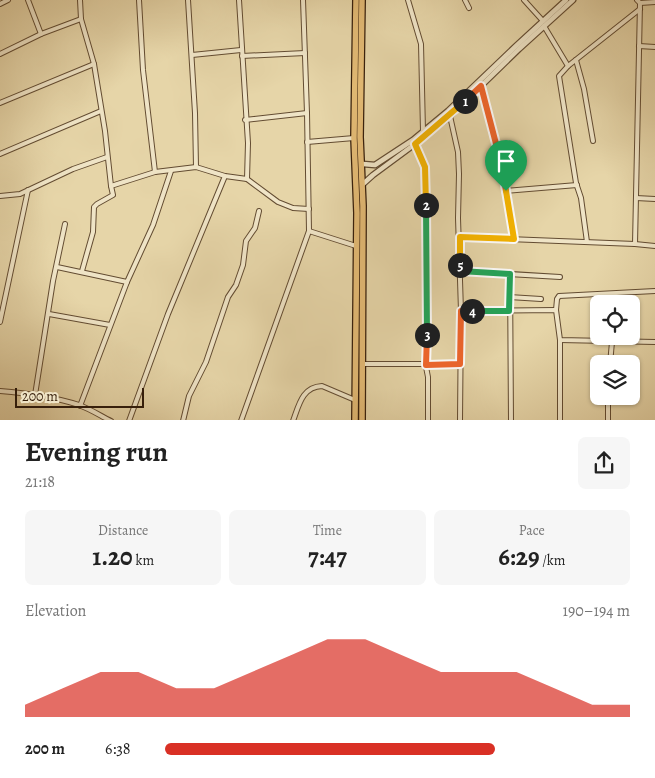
<!DOCTYPE html>
<html lang="en">
<head>
<meta charset="utf-8">
<style>
	body { margin:0; font-family:Alegreya,serif; background:#f6f6f6; color:#222; height:100vh; display:flex; flex-direction:column; font-size:19px; white-space:nowrap }
	* { box-sizing:border-box; margin:0 }
	p { font-size:16px; color:#767676 }
	.icon { flex:none; width:28px; height:28px; fill:none; stroke:currentColor; stroke-width:2; stroke-linecap:round; stroke-linejoin:round }
	.map { position:relative; height:420px; overflow:hidden }
	.drawer { display:flex; flex-direction:column; background:#fff; flex:1 }
	.drawer>* { flex:none }
	.fabs { position:absolute; left:590px; top:295px; display:grid; gap:10px }
	.fabs a { display:grid; place-items:center; width:50px; height:50px; border-radius:8px; background:#fff; box-shadow:0 1px 4px #0004; font-size:25px }
	.scale { position:absolute; left:15px; bottom:12px; width:129px; box-sizing:border-box; padding-left:5px; border:2px solid #371f0b; border-top:0; font-size:14px; line-height:18px; white-space:nowrap; color:#371f0b; -webkit-text-stroke:4px #efe4c6; paint-order:stroke }
	.pin { position:absolute; display:grid; place-items:center; width:42px; height:42px; color:#fff; margin:-51px -21px; border-radius:50% 50% 50% 0; rotate:-45deg; box-shadow:0 0 5px #0007 }
	.pin .icon { rotate:45deg }
	.km { position:absolute; width:25px; height:25px; margin:-12px; border-radius:50%; background:#222; color:#fff; font-size:14px; line-height:25px; text-align:center }
	.round { display:grid; place-items:center; flex:none; width:52px; height:52px; border-radius:8px; background:#f6f6f6 }
	.head { display:flex; align-items:center; justify-content:space-between; height:85px; padding:0 25px }
	h1 { font-size:28px; font-weight:600; line-height:38px }
	.figures { display:grid; grid-template-columns:repeat(3,1fr); gap:8px; height:85px; padding:5px 25px }
	.figures div { display:grid; align-content:center; border-radius:8px; background:#f6f6f6; text-align:center }
	.figures b { font-size:25px; font-weight:600 }
	.figures small { font-size:14px; font-weight:400 }
	.figures p { font-size:14px }
	.chart { height:140px; padding:10px 25px }
	.chart p { display:flex; justify-content:space-between }
	.chart svg { width:100%; height:90px; margin-top:5px; fill:#d93025; opacity:.7 }
	ul { padding:0 25px; list-style:none; font-size:16px }
	li { display:grid; grid-template-columns:80px 60px 1fr; align-items:center; height:38px }
	li i { height:12px; border-radius:6px; background:#d93025 }
	.map>svg:first-child { display:block }
</style>
</head>
<body>
<div class="map">
<svg width="655" height="421" viewBox="0 0 655 421">
	<rect width="100%" height="100%" fill="#e6d5a8"/>
	<filter id="stains"><feTurbulence type="fractalNoise" baseFrequency=".004" numOctaves="4"/><feColorMatrix values="0 0 0 0 .2 0 0 0 0 .09 0 0 0 0 .02 0 0 0 .5 -.17"/></filter>
	<radialGradient id="worn" r=".72"><stop offset=".6" stop-color="#630" stop-opacity="0"/><stop offset="1" stop-color="#630" stop-opacity=".3"/></radialGradient>
	<g fill="none" stroke-linecap="round" stroke-linejoin="round">
		<defs>
			<g id="minor">
				<polyline points="28,0 41,34"/>
				<polyline points="80,0 81,19 94,64 105,131 111,186 113,195 97,204 94,207 93,232 82,271"/>
				<polyline points="139,0 143,70 155,172"/>
				<polyline points="188,0 195,113 196,167"/>
				<polyline points="239,0 248,143 247,179"/>
				<polyline points="408,0 421,44 423,131"/>
				<polyline points="465,0 469,8"/>
				<polyline points="524,0 543,21"/>
				<polyline points="640,3 655,2"/>
				<polyline points="0,4 8,0"/>
				<polyline points="544,26 568,66"/>
				<polyline points="639,46 655,47"/>
				<polyline points="0,54 41,34 81,19"/>
				<polyline points="192,55 241,50"/>
				<polyline points="242,56 305,53"/>
				<polyline points="576,60 584,89 593,141"/>
				<polyline points="481,86 501,163 514,239"/>
				<polyline points="0,103 94,64"/>
				<polyline points="450,116 458,152 459,174 458,218 461,311 460,421"/>
				<polyline points="245,120 307,113"/>
				<polyline points="307,142 354,138"/>
				<polyline points="415,144 425,167 425,172 428,292 426,367 428,377 428,421"/>
				<polyline points="0,154 101,111"/>
				<polyline points="111,186 155,172 196,167 225,176 247,179 278,202 293,208 309,209"/>
				<polyline points="506,191 577,185"/>
				<polyline points="0,196 20,194 73,169 107,157"/>
				<polyline points="636,198 655,199"/>
				<polyline points="309,231 356,246"/>
				<polyline points="459,237 635,244 655,246"/>
				<polyline points="587,242 581,198 576,183 559,76 568,66 640,9"/>
				<polyline points="635,244 640,3 637,0"/>
				<polyline points="57,267 127,282"/>
				<polyline points="460,271 560,277"/>
				<polyline points="510,274 511,421"/>
				<polyline points="509,297 541,299"/>
				<polyline points="556,310 557,299 559,296 655,291"/>
				<polyline points="461,311 556,310 560,340 655,342"/>
				<polyline points="49,314 110,325"/>
				<polyline points="0,322 28,190"/>
				<polyline points="362,364 460,364"/>
				<polyline points="610,364 612,342"/>
				<path d="M 0,391 C 26,393 54,397 79,405 C 90,409 101,416 111,421"/>
				<polyline points="35,395 53,281 65,224"/>
				<polyline points="80,406 127,282 153,225 171,171"/>
				<polyline points="129,421 168,314 225,176"/>
				<polyline points="183,421 189,396 206,362 228,297 236,285 243,265 246,241 255,228 259,211"/>
				<polyline points="241,421 309,231 307,113 303,0"/>
				<path d="M 293,421 C 299,405 302,387 322,386 L 355,400"/>
				<polyline points="560,421 560,340"/>
				<polyline points="608,421 608,396"/>
			</g>
			<g id="tertiary">
				<polyline points="363,164 375,165 413,140 448,111 516,46 566,0"/>
				<polyline points="363,184 373,175 415,144 450,116 519,49 573,0"/>
			</g>
			<g id="trunk">
				<polyline points="355,421 357,213 354,138 356,0"/>
				<polyline points="362,421 363,206 360,137 362,0"/>
			</g>
		</defs>
		<use href="#minor" stroke="#634c32" stroke-width="6"/>
		<use href="#tertiary" stroke="#634c32" stroke-width="7"/>
		<use href="#trunk" stroke="#371f0b" stroke-width="8"/>
		<use href="#minor" stroke="#efe4c6" stroke-width="4"/>
		<use href="#tertiary" stroke="#efe4c6" stroke-width="4.5"/>
		<use href="#trunk" stroke="#e3ba74" stroke-width="5.5"/>
	</g>
	<g fill="none" stroke-linecap="round" stroke-linejoin="round">
		<defs>
			<polyline id="split-1" points="465,101 481,86 501,163 506,191"/>
			<polyline id="split-2" points="426,205 425,167 415,144 465,101"/>
			<polyline id="split-3" points="426,205 427,335"/>
			<polyline id="split-4" points="427,335 426,365 460,364 461,311 472,311"/>
			<polyline id="split-5" points="460,265 460,271 510,274 509,311 472,311"/>
			<polyline id="split-6" points="460,265 460,237 514,239 506,191"/>
		</defs>
		<use href="#split-1" stroke="#fff" stroke-width="10"/>
		<use href="#split-2" stroke="#fff" stroke-width="10"/>
		<use href="#split-3" stroke="#fff" stroke-width="10"/>
		<use href="#split-4" stroke="#fff" stroke-width="10"/>
		<use href="#split-5" stroke="#fff" stroke-width="10"/>
		<use href="#split-6" stroke="#fff" stroke-width="10"/>
		<use href="#split-1" stroke="#f0652b" stroke-width="6"/>
		<use href="#split-2" stroke="#f5b400" stroke-width="6"/>
		<use href="#split-3" stroke="#22a559" stroke-width="6"/>
		<use href="#split-4" stroke="#f0652b" stroke-width="6"/>
		<use href="#split-5" stroke="#22a559" stroke-width="6"/>
		<use href="#split-6" stroke="#f5b400" stroke-width="6"/>
	</g>
	<rect width="100%" height="100%" filter="url(#stains)"/>
	<rect width="100%" height="100%" fill="url(#worn)"/>
</svg>
<div class="fabs">
<a><svg class="icon" aria-label="locate" viewBox="0 0 24 24"><circle cx="12" cy="12" r="6"/><path d="M12 2v4M12 18v4M2 12h4M18 12h4"/></svg></a>
<a><svg class="icon" aria-label="layers" viewBox="0 0 24 24"><path d="M12 4l9 5-9 5-9-5zM3 14l9 5 9-5"/></svg></a>
</div>
<div class="scale">200 m</div>
<div class="pin" style="left:506px;top:191px;background:#1e9e55"><svg class="icon" aria-label="arrive" viewBox="0 0 24 24"><path d="M6 21V4h12l-3 4 3 4H6"/></svg></div>
<b class="km" style="left:465px;top:101px">1</b>
<b class="km" style="left:426px;top:205px">2</b>
<b class="km" style="left:427px;top:335px">3</b>
<b class="km" style="left:472px;top:311px">4</b>
<b class="km" style="left:460px;top:265px">5</b>
</div>
<section class="drawer">
<div class="head"><div><h1>Evening run</h1><p>21:18</p></div><a class="round"><svg class="icon" aria-label="share" viewBox="0 0 24 24"><path d="M12 15V3M7 8l5-5 5 5M5 13v7h14v-7"/></svg></a></div>
<div class="figures">
<div><p>Distance</p><b>1.20<small> km</small></b></div>
<div><p>Time</p><b>7:47</b></div>
<div><p>Pace</p><b>6:29<small> /km</small></b></div>
</div>
<div class="chart"><p><span>Elevation</span>190–194 m</p>
<svg viewBox="0 0 160 44" preserveAspectRatio="none"><path d="M0 44V38L10 30L20 22L30 22L40 30L50 30L60 22L70 14L80 6L90 6L100 14L110 22L120 22L130 22L140 30L150 38L160 38V44z"/></svg>
</div>
<ul>
<li><b>200 m</b>6:38<i style="width:71%"></i></li>
</ul>
</section>
</body>
</html>
